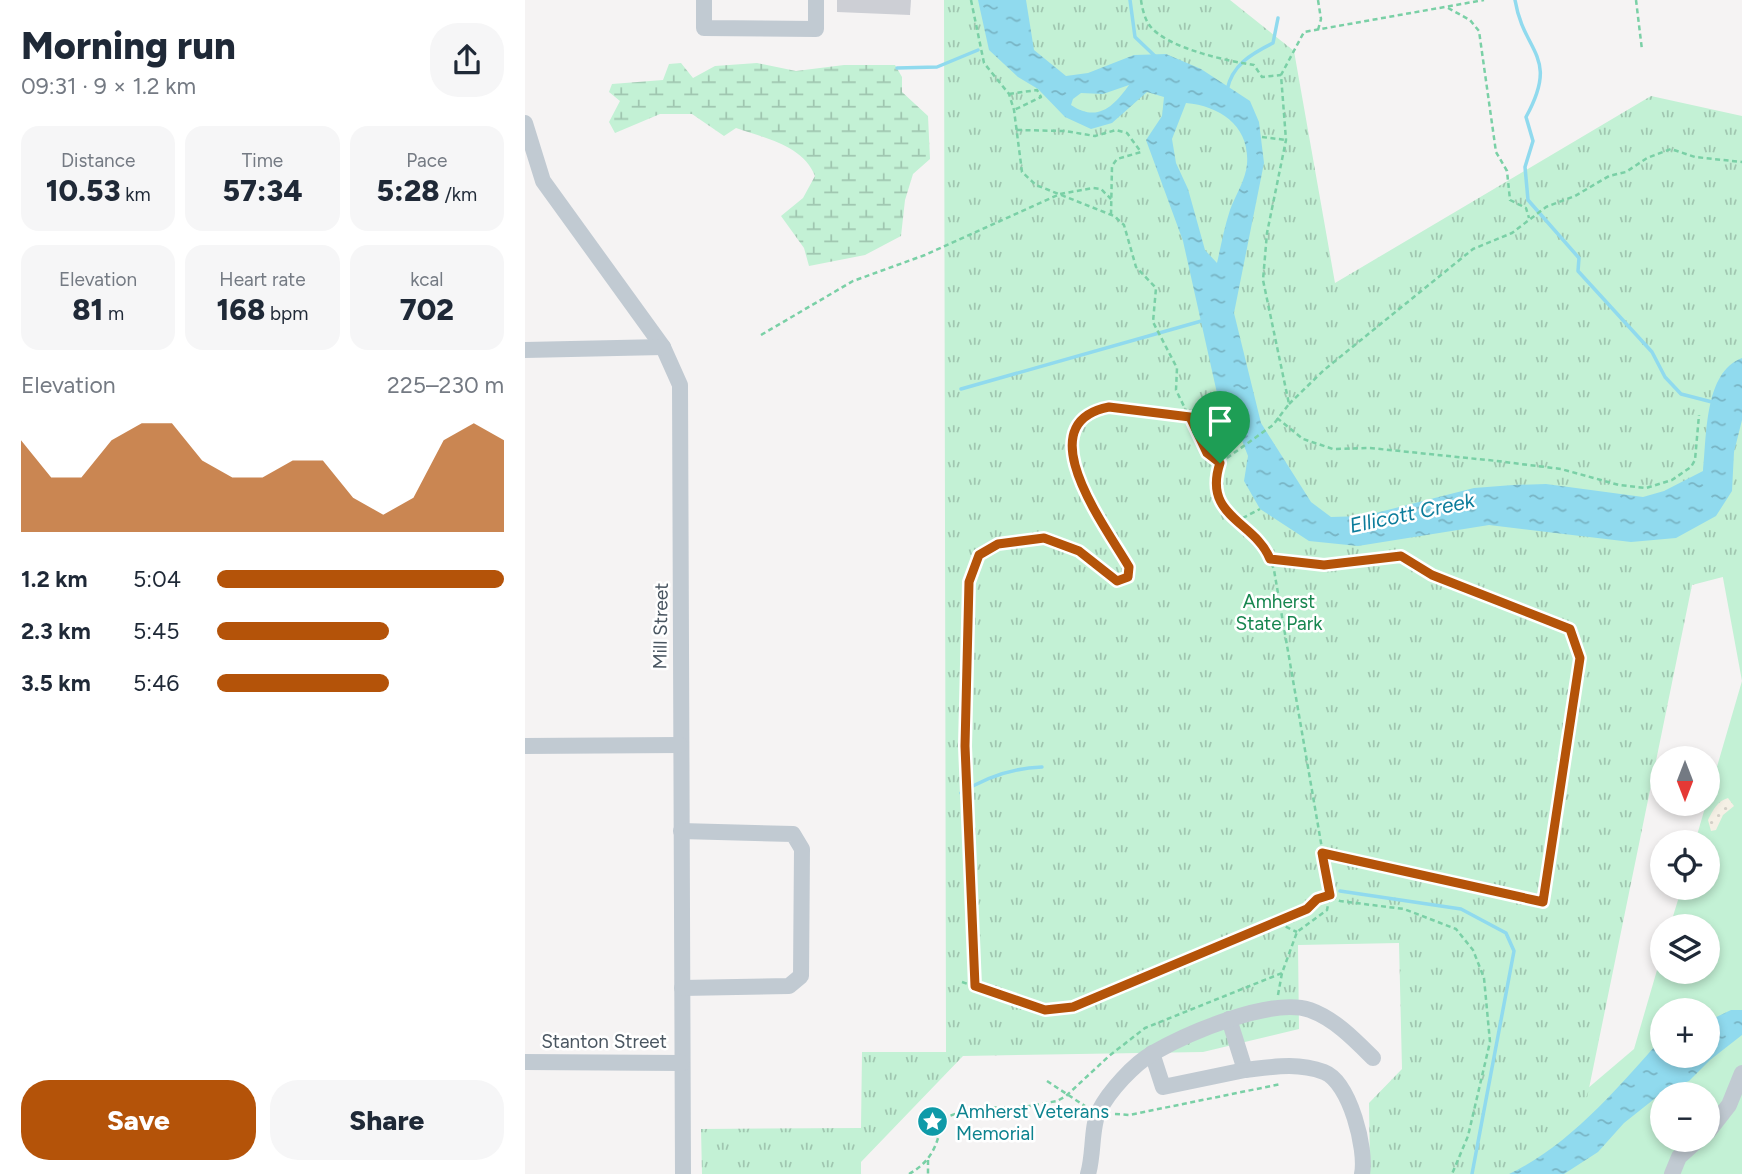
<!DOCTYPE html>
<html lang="en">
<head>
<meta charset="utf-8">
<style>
	body { margin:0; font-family:Figtree,sans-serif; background:#f6f6f7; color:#1f2937; height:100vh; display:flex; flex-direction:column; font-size:26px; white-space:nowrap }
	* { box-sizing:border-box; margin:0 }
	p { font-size:23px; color:#747a83 }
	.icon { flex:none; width:38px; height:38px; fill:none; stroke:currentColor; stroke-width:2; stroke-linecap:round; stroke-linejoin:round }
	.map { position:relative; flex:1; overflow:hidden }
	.side { display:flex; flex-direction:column; background:#fff; width:525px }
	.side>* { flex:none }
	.needle { width:46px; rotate:180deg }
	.buttons { position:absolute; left:1125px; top:746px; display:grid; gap:14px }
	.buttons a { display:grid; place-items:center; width:70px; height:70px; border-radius:50%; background:#fff; box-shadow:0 4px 10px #0003; font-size:35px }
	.pin { position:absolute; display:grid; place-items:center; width:60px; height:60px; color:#fff; margin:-72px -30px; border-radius:50% 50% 50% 0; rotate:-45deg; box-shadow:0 0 7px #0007 }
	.pin .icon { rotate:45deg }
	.round { display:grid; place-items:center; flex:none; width:74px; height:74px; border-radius:28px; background:#f6f6f7 }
	.head { display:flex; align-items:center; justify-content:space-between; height:119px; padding:0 21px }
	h1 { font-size:38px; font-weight:800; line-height:52px }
	.stats { display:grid; grid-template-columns:repeat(3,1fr); gap:10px; height:119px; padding:7px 21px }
	.stats div { display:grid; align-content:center; border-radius:18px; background:#f6f6f7; text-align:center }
	.stats b { font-size:30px; font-weight:800 }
	.stats small { font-size:19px; font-weight:400 }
	.stats p { font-size:19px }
	.chart { height:196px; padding:14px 21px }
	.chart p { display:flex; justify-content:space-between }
	.chart svg { width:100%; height:126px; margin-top:7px; fill:#b45309; opacity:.7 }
	.button { display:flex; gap:14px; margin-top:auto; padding:14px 21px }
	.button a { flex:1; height:80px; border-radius:28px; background:#b45309; color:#fff; font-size:28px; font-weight:800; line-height:80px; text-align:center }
	.button a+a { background:#f6f6f7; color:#1f2937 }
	ul { padding:0 21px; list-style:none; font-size:23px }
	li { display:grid; grid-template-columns:112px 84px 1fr; align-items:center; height:52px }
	li i { height:18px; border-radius:9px; background:#b45309 }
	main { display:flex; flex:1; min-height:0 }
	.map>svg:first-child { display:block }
</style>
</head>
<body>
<main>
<section class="side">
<div class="head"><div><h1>Morning run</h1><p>09:31 · 9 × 1.2 km</p></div><a class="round"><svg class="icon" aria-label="share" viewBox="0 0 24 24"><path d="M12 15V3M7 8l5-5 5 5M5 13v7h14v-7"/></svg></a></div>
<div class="stats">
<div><p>Distance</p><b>10.53<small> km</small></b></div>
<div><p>Time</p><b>57:34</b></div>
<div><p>Pace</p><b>5:28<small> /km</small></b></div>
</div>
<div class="stats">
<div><p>Elevation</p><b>81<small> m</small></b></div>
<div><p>Heart rate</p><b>168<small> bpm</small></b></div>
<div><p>kcal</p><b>702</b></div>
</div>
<div class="chart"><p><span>Elevation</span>225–230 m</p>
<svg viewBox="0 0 160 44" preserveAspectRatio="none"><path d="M0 44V12L10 25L20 25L30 12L40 6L50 6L60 19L70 25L80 25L90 19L100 19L110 32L120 38L130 32L140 12L150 6L160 12V44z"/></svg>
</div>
<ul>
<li><b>1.2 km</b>5:04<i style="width:100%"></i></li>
<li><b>2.3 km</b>5:45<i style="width:60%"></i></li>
<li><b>3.5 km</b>5:46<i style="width:60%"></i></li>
</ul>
<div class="button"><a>Save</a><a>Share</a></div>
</section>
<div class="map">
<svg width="1217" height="1174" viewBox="0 0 1217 1174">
	<defs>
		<pattern id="wetland-marsh" width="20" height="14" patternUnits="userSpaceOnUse" patternTransform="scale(1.75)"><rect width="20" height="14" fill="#c3f1d5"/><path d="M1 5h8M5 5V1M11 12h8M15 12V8" fill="none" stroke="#a0c6b0"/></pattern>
		<pattern id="sand-dots" width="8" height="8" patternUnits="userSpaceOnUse" patternTransform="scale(1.75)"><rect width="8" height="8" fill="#f5f0e5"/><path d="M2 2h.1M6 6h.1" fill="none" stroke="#d4d0c7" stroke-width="1.8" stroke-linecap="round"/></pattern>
		<pattern id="park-tufts" width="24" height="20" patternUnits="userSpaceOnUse" patternTransform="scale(1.75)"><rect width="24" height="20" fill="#c3f1d5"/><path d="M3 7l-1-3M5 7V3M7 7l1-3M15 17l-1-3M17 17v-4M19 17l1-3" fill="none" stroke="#a0c6b0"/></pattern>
		<pattern id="water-ripples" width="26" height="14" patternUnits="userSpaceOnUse" patternTransform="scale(1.75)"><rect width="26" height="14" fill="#90daee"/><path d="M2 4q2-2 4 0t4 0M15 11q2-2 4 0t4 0" fill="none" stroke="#78b4c4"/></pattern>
	</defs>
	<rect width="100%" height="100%" fill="#f5f3f3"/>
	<path fill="#c3f1d5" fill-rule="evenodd" d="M 1217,562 L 1217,1174 L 962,1174 L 1109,1049 L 1137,953 L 1138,971 L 1183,971 L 1183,926 L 1145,926 L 1157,887 L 1183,887 L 1183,842 L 1170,842 L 1217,681 L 1196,567 ZM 1138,1010 L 1183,1010 L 1183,1055 L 1138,1055 ZM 1138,1094 L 1183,1094 L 1183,1139 L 1138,1139 Z"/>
	<path fill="url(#wetland-marsh)" d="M 156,63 L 168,78 L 190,66 L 232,63 L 271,71 L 319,65 L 370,65 L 377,77 L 377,92 L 403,116 L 405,159 L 388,174 L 380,200 L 376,236 L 340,255 L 284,266 L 279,248 L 256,216 L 278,198 L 290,176 C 278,145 239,138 211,128 L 199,136 L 167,114 L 135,114 L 90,133 L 84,122 L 95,101 L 84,92 L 87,84 L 138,80 L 144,64 Z"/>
	<path fill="url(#sand-dots)" d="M 1203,798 L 1209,806 L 1198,815 L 1191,830 L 1186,831 L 1183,820 C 1188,810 1192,801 1203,798 Z"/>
	<polygon fill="url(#park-tufts)" points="419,0 705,0 769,51 810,283 1126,96 1217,116 1217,572 1167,585 1052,1147 1016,1174 845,1174 844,1103 877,1069 874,943 773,945 774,1029 678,1052 438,1056 336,1162 336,1174 177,1174 176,1129 336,1128 337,1052 421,1052"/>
	<g fill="url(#water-ripples)" fill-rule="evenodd">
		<path d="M 453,0 L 501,0 L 509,50 L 541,76 L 563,73 L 609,55 L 641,54 L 676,69 L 725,101 L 734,122 L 739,163 L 709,313 L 736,423 L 786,502 L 806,517 L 839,516 L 949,488 L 988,485 L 1021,484 L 1118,497 L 1139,491 L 1178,471 C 1182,436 1179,372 1217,358 L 1217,420 L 1209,452 L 1207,491 L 1191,516 L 1151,538 L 1106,542 L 964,525 L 833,546 L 784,541 L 735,509 L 719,481 L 723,456 L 713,430 L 696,411 L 658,241 L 621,140 L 637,116 L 639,97 L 622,92 L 587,123 L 566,129 L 540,117 L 513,89 L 493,77 L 464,50 ZM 604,85 C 589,106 573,123 546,105 L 548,99 L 556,93 L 578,94 ZM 661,103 C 696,106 725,127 722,164 C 721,179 710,196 705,210 C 699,228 696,246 692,263 L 680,250 L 663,189 L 651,163 L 647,139 Z"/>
		<path d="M 1206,1010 L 1217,1010 L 1217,1035 L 1185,1060 L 1164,1081 L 1143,1088 L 1099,1123 L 1073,1152 L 1039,1174 L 984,1174 C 1045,1145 1093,1088 1137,1038 L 1138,1055 L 1183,1055 L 1183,1021 Z"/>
	</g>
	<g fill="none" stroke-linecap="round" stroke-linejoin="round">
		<g stroke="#90daee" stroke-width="3.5">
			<polyline points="605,0 610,37 632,58"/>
			<path d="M 990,0 C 999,54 1035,55 1001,117 L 1008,141 L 1000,167 L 1003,200 L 1054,258 L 1053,271 L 1127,352 L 1140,377 L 1156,394 L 1191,403"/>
			<polyline points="372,68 412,67 453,50"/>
			<path d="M 702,90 C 707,65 726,54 748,43 L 753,18"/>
			<polyline points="436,389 680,320"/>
			<path d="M 436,793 C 461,777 487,768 517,767"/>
			<polyline points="815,891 936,909 981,933 989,951 947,1174"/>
		</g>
	</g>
	<polygon fill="#cdcfd5" points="312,0 386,0 385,15 312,12"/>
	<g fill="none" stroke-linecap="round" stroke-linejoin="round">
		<g stroke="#7ad0a6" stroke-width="2.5" stroke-dasharray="5 3.5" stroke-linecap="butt">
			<polyline points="446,0 459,63 484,94 489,110 497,172 511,185 589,216 599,225 611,267 631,288 628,322 652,368 651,390 682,453 695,463"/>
			<path d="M 616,0 C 617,8 620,20 625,26 C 642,48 702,61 729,65 L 737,77 L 756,75"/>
			<polyline points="793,0 796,19 793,30"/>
			<polyline points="1111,0 1117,50"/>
			<polyline points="923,8 945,20 954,31 971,152 982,171 985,200 1001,208 1004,218"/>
			<polyline points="484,94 512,90 516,97 489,110"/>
			<polyline points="492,130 540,131 570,136 591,130 602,133 616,152 592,159 587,166 586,215"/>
			<polyline points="737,137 761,140"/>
			<polyline points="236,335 328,281 400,255 535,194 568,188 576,189 586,199"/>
			<polyline points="764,404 799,370 948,249 987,233 1021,207 1050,196 1084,176 1101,172 1122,158 1146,149 1170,157 1217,162"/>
			<polyline points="752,418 778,439 808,449 845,448 972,461 1036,469 1094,485 1121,488 1147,480 1166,467 1170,460 1174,415"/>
			<polyline points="710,522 735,509"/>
			<polyline points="745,560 799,565 876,556 907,575 1045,629 1055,658 1018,902 797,853"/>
			<polyline points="753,923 772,932"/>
			<polyline points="437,982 520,1010 548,1007 782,910 792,899 805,895 815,901 879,909 931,929 948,950 959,978 965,1042 943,1136 927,1174"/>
			<path d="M 450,986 C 446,888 440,790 441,692 C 441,645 438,598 454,554 C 511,522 546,545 592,581 L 603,577 L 604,567 C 587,537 563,505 550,472 C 539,445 550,409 584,407 C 609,405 639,414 665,417"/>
			<polyline points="753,995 757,973 772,932 802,910 805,895 749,570 740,545 710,522 696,504 690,478 695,463 748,425 764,404 738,280 742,233 761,140 756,75 779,32 959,0"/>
			<polyline points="522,1081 560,1106"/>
			<polyline points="590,1114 604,1115 756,1084"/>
			<polyline points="403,1160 403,1174"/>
			<path d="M 384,1174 C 402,1164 411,1150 415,1130 L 408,1122 L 446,1108 L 499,1107 L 532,1101 L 541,1096 L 584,1056 L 620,1028 L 757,973"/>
		</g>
		<g stroke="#c1cad2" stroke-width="16">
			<polyline points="179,0 179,28 291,29 291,0"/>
			<polyline points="0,123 18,181 138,347 155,385 158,1174"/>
			<polyline points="0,350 138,347"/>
			<polyline points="0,746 155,745"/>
			<polyline points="156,831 268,834 277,849 276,976 264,986 157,988"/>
			<path d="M 704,1019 L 720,1070 C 747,1067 772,1062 799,1072 C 825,1082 842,1150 837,1174"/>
			<polyline points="627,1053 638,1087 720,1070"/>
			<polyline points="0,1062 157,1063"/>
			<polyline points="1183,1132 1204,1105 1217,1073"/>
			<path d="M 563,1174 C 569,1155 566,1126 574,1111 C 584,1091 609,1064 628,1053 C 663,1033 746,997 785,1010 C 810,1019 830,1040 848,1058"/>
			<polyline points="1147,1174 1154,1157 1174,1139"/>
		</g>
	</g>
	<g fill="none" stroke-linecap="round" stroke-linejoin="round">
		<defs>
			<path id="route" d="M 584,407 L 665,417 L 682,453 L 695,463 C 677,517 730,521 745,559 L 799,565 L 876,556 L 907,575 L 1045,629 L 1055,658 L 1018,902 L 797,853 L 805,895 L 792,899 L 782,909 L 548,1007 L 520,1010 L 450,986 L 440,746 L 444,582 L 454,555 L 473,544 L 519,538 L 554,551 L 592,581 L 603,577 L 604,567 C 581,527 501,423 584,407 Z"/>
		</defs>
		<use href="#route" stroke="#fff" stroke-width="14"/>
		<use href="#route" stroke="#b45309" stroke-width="9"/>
	</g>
	<defs>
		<symbol id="sight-disc" viewBox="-11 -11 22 22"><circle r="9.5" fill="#0f9aa8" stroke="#fff"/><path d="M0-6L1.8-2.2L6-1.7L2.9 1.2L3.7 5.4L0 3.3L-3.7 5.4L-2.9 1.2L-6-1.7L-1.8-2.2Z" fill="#fff"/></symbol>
	</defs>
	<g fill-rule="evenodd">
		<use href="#sight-disc" x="390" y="1104" width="35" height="35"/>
	</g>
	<g text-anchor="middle" stroke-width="5" stroke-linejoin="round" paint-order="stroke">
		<g font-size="19" fill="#17864f" stroke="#fff">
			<text x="754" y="608">Amherst<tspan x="754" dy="22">State Park</tspan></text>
		</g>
		<g font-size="19" fill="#4a5661" stroke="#fff">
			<text transform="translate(135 626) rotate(-89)" y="7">Mill Street</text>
			<text x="79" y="1048">Stanton Street</text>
		</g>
		<g font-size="19" fill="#0d838f" stroke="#fff" text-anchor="start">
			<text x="431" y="1118">Amherst Veterans<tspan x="431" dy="22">Memorial</tspan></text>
		</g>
		<g font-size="21" font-style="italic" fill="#0c7c9b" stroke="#fff">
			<text transform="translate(887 513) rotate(-12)" y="7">Ellicott Creek</text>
		</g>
	</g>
</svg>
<div class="buttons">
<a><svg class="needle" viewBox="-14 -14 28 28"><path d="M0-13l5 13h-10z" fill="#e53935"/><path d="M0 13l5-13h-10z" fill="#747a83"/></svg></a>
<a><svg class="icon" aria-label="locate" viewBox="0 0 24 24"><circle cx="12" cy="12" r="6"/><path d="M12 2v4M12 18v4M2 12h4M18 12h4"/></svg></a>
<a><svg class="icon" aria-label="layers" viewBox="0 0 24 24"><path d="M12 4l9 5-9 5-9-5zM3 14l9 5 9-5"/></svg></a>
<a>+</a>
<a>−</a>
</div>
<div class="pin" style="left:695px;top:463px;background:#1e9e55"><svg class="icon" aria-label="arrive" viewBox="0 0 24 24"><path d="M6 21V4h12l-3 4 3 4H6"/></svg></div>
</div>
</main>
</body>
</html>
